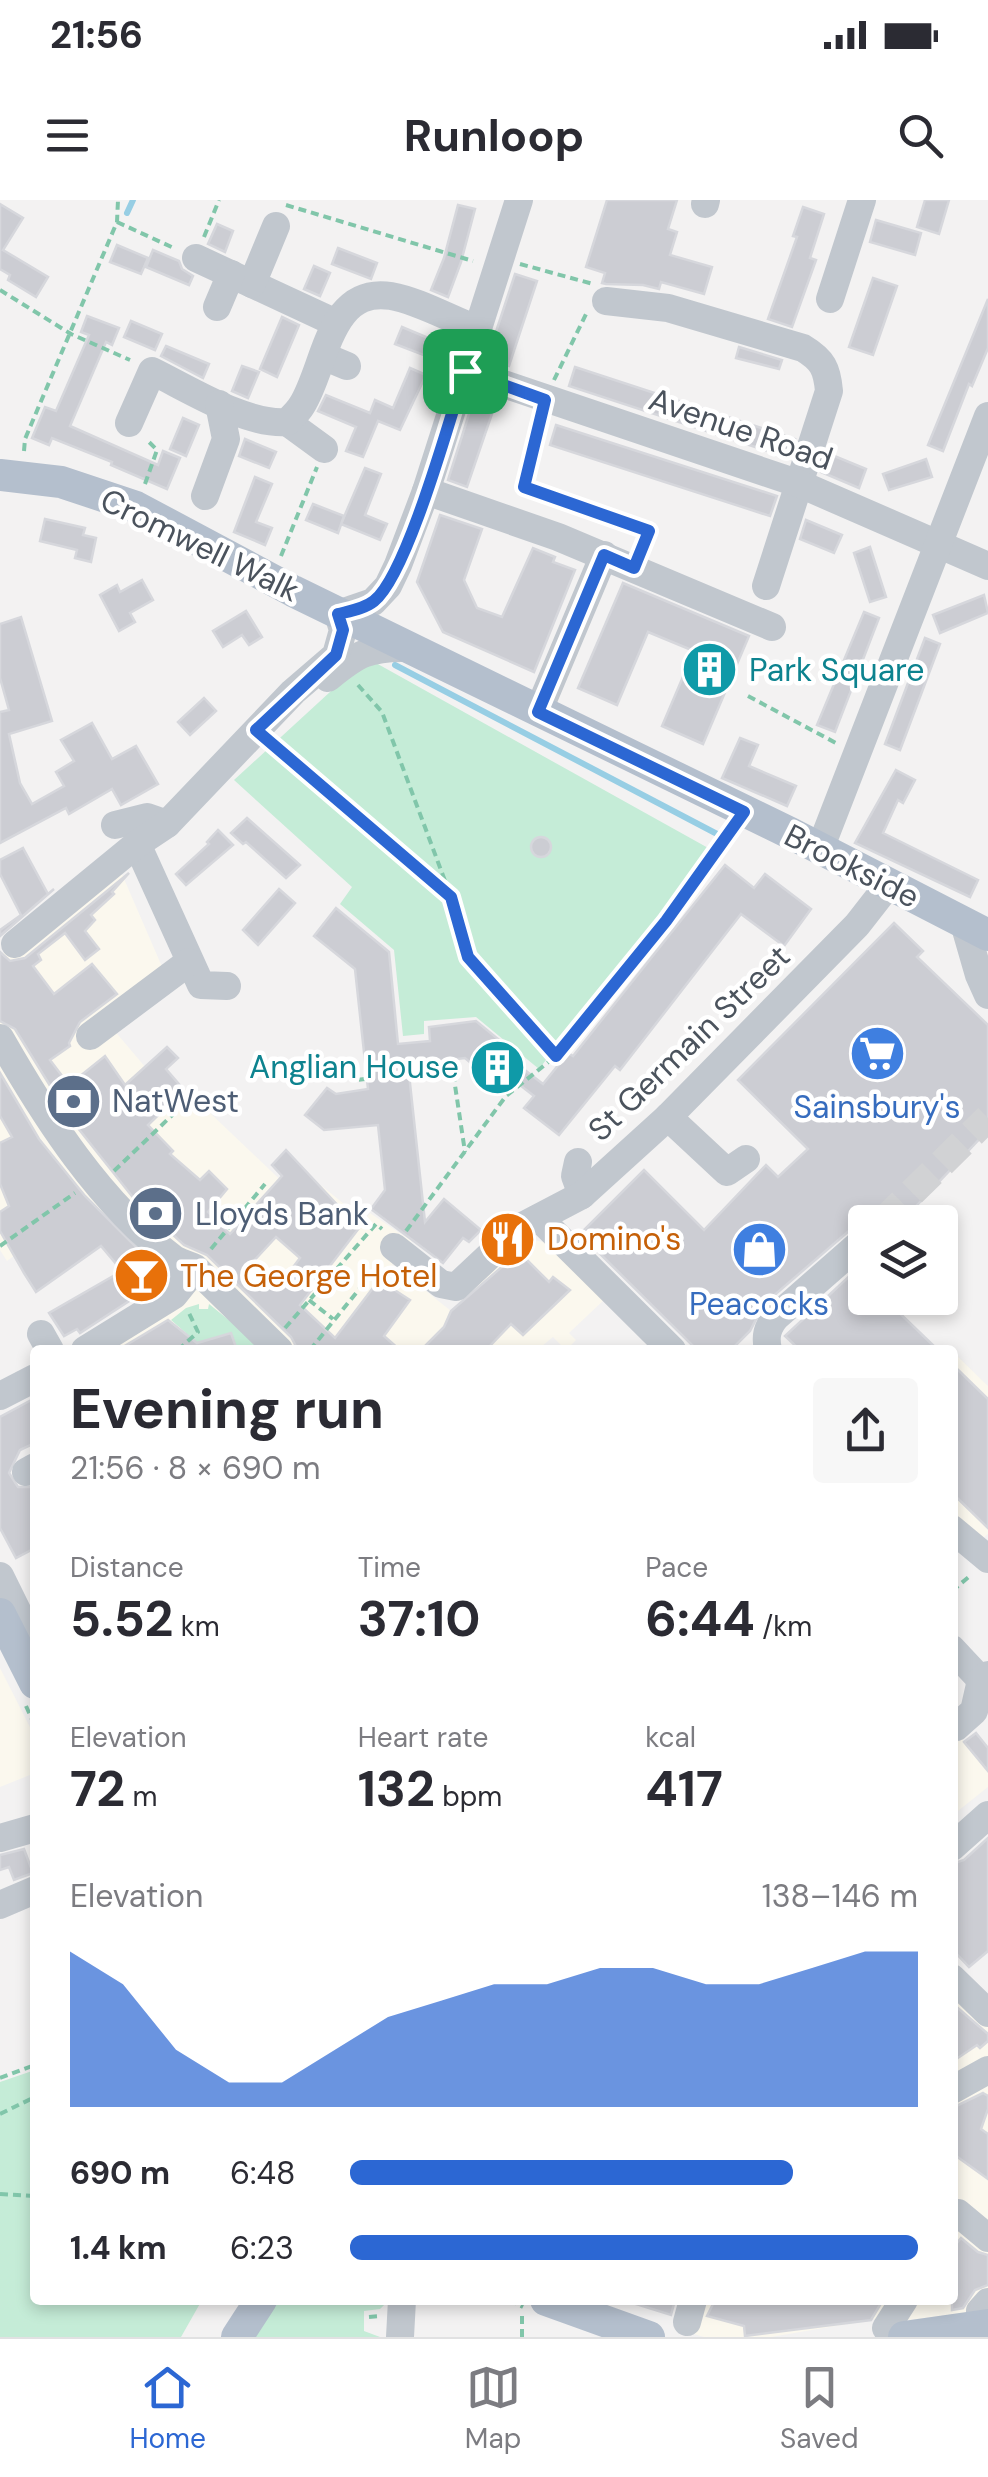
<!DOCTYPE html>
<html lang="en">
<head>
<meta charset="utf-8">
<style>
	body { margin:0; font-family:"DM Sans",sans-serif; background:#f7f7f7; color:#2b2b33; height:100vh; display:flex; flex-direction:column; font-size:38px; white-space:nowrap }
	* { box-sizing:border-box; margin:0 }
	p { font-size:32px; color:#7c7c81 }
	.icon { flex:none; width:55px; height:55px; fill:none; stroke:currentColor; stroke-width:2; stroke-linecap:round; stroke-linejoin:round }
	.map { position:relative; flex:1; overflow:hidden }
	.drawer { position:absolute; left:30px; top:1145px; width:928px; height:960px; display:flex; flex-direction:column; background:#fff; border-radius:10px; box-shadow:0 5px 15px #0003 }
	.drawer>* { flex:none }
	.controls { position:absolute; left:848px; top:1005px; display:grid; gap:20px }
	.controls a { display:grid; place-items:center; width:110px; height:110px; border-radius:10px; background:#fff; box-shadow:0 5px 15px #0003; font-size:50px }
	.pin { position:absolute; display:grid; place-items:center; width:85px; height:85px; color:#fff; margin:-42px; border-radius:20px; box-shadow:0 5px 15px #0006 }
	.round { display:grid; place-items:center; flex:none; width:105px; height:105px; border-radius:10px; background:#f7f7f7 }
	.head { display:flex; align-items:center; justify-content:space-between; height:170px; padding:0 40px }
	h1 { font-size:55px; font-weight:700; line-height:75px }
	.stats { display:grid; grid-template-columns:repeat(3,1fr); gap:15px; height:170px; padding:10px 40px }
	.stats div { display:grid; align-content:center }
	.stats b { font-size:50px; font-weight:700 }
	.stats small { font-size:28px; font-weight:400 }
	.stats p { font-size:28px }
	.chart { height:280px; padding:20px 40px }
	.chart p { display:flex; justify-content:space-between }
	.chart svg { width:100%; height:180px; margin-top:10px; fill:#2c67d3; opacity:.7 }
	ul { padding:0 40px; list-style:none; font-size:32px }
	li { display:grid; grid-template-columns:160px 120px 1fr; align-items:center; height:75px }
	li i { height:25px; border-radius:12px; background:#2c67d3 }
	.status { display:flex; justify-content:space-between; align-items:center; height:70px; padding:0 50px; background:#fff; direction:ltr }
	.status svg { height:28px; fill:currentColor }
	header { display:flex; justify-content:space-between; align-items:center; height:130px; padding:0 40px; background:#fff; font-size:45px; font-weight:700 }
	.tabs { display:flex; justify-content:space-around; align-items:center; height:140px; border-top:2px solid #e1e1e2; background:#fff; font-size:28px; color:#7c7c81 }
	.tabs a { display:grid; justify-items:center; gap:5px }
	.tabs .active { color:#2c67d3 }
	.map>svg:first-child { display:block }
</style>
</head>
<body>
<div class="status"><b>21:56</b><svg viewBox="0 0 49 12"><path d="M0 12V9h3v3zM5 12V6h3v6zM10 12V3h3v9zM15 12V0h3v12zM26 1h20v11H26zM47 4h2v5h-2z"/></svg></div>
<header><svg class="icon" aria-label="menu" viewBox="0 0 24 24"><path d="M4 6h16M4 12h16M4 18h16"/></svg>Runloop<svg class="icon" aria-label="search" viewBox="0 0 24 24"><circle cx="10" cy="10" r="6"/><path d="M15 15l6 6"/></svg></header>
<div class="map">
<svg width="988" height="2137" viewBox="0 0 988 2137">
	<rect width="100%" height="100%" fill="#f3f2f2"/>
	<g fill="#fbf8ee">
		<polygon points="118,665 163,769 102,816 157,881 168,873 293,992 313,979 364,1020 370,1013 411,1041 392,1064 451,1111 520,1044 534,1040 548,1043 606,1098 569,1133 576,1140 566,1150 553,1137 542,1146 546,1150 266,1150 210,1105 209,1109 199,1109 199,1105 172,1120 186,1133 173,1150 96,1150 187,1079 109,1016 57,1052 15,1055 7,1061 0,1050 0,755 30,737"/>
		<polygon points="952,1151 988,1186 988,1334 979,1342 952,1342"/>
		<polygon points="0,1468 35,1537 35,1573 0,1587"/>
		<polygon points="961,1538 988,1572 988,1587 953,1615 953,1545"/>
		<polygon points="952,1786 988,1822 988,1857 952,1881"/>
		<polygon points="988,1881 988,2110 876,2124 876,2119 771,2137 704,2137 674,2128 683,2100 952,2100 953,1901"/>
	</g>
	<g fill="#c5ecd7">
		<polygon points="367,458 710,649 539,869 476,817 424,821 424,834 403,836 394,750 340,704 352,687 234,580"/>
		<polygon points="199,1104 199,1109 208,1109 209,1104 266,1150 173,1150 186,1133 171,1120 186,1108"/>
		<polygon points="35,1870 35,2100 202,2100 181,2137 0,2137 0,1882"/>
		<polygon points="274,2100 389,2100 380,2109 364,2111 364,2131 380,2137 254,2137"/>
	</g>
	<g fill="none" stroke-linecap="round" stroke-linejoin="round">
		<g stroke="#97cee4" stroke-width="6">
			<polyline points="127,13 133,0"/>
			<polyline points="395,465 719,635"/>
		</g>
	</g>
	<g fill="#cccdd3" stroke="#d6d7dc" stroke-width="2.5" fill-rule="evenodd">
		<polygon points="607,0 677,0 668,29 677,32 670,55 712,67 704,94 661,82 659,89 643,85 606,84 602,83 605,73 586,67"/>
		<polygon points="925,0 949,0 939,34 917,27"/>
		<polygon points="0,4 23,18 3,50 48,77 36,97 8,80 10,75 0,69"/>
		<polygon points="458,5 475,9 461,62 448,97 431,90 444,58"/>
		<polygon points="803,7 824,14 810,58 816,60 792,127 768,119 797,37 793,36"/>
		<polygon points="876,20 921,33 915,55 870,42"/>
		<polygon points="217,24 233,31 225,52 208,44"/>
		<polygon points="117,45 148,58 141,74 110,62"/>
		<polygon points="338,48 377,63 371,79 332,64"/>
		<polygon points="153,50 179,61 182,69 193,76 189,85 146,67"/>
		<polygon points="314,66 330,73 320,96 304,89"/>
		<polygon points="515,74 537,81 509,166 487,159"/>
		<polygon points="873,78 897,86 873,155 849,147"/>
		<polygon points="988,99 988,148 972,186 969,184 943,251 928,245"/>
		<polygon points="87,116 119,128 112,145 106,142 70,226 158,265 163,251 180,258 167,289 111,265 112,262 52,238 49,245 32,238 45,207 56,211 89,135 81,132"/>
		<polygon points="282,117 299,125 277,177 260,169"/>
		<polygon points="131,121 162,134 155,150 124,137"/>
		<polygon points="402,127 433,140 426,156 395,144"/>
		<polygon points="166,146 209,164 203,178 161,156"/>
		<polygon points="739,147 782,160 779,169 736,158"/>
		<polygon points="242,166 259,172 248,198 232,191"/>
		<polygon points="575,167 795,239 789,258 569,186"/>
		<polygon points="410,168 426,175 400,230 378,221 363,257 346,251 356,227 318,211 326,195 370,213 375,200 393,208"/>
		<polygon points="474,198 495,205 467,287 448,280"/>
		<polygon points="183,218 199,225 186,256 170,249"/>
		<polygon points="556,225 777,296 770,316 550,245"/>
		<polygon points="245,239 276,252 269,268 239,256"/>
		<polygon points="827,253 866,269 859,288 821,272"/>
		<polygon points="926,259 932,277 889,290 883,274"/>
		<polygon points="365,268 381,274 365,315 387,324 380,340 341,324"/>
		<polygon points="255,277 272,284 256,322 272,328 265,345 234,332"/>
		<polygon points="313,304 344,316 338,333 306,320"/>
		<polygon points="440,315 482,329 464,380 477,408 502,417 533,348 555,357 553,362 575,370 534,472 443,432 417,382"/>
		<polygon points="45,319 85,328 83,335 96,338 91,362 75,358 77,350 40,341"/>
		<polygon points="806,320 842,335 834,353 800,339"/>
		<polygon points="870,347 886,397 870,402 854,353"/>
		<polygon points="142,380 153,400 130,413 135,422 119,431 100,395 117,385 120,392"/>
		<polygon points="623,383 749,436 703,544 662,526 694,451 648,432 617,505 578,488"/>
		<polygon points="984,395 988,413 940,433 933,415"/>
		<polygon points="246,411 262,437 249,445 242,435 223,447 213,431"/>
		<polygon points="864,412 879,418 835,532 817,525"/>
		<polygon points="21,417 52,521 9,534 20,583 32,604 64,586 56,572 74,561 61,540 92,523 112,559 136,546 158,584 121,605 112,589 69,614 66,608 0,643 0,512 9,510 0,478 0,424"/>
		<polygon points="925,438 940,444 900,550 885,544"/>
		<polygon points="204,498 216,511 190,535 178,522"/>
		<polygon points="740,538 758,545 749,566 796,586 787,606 722,578"/>
		<polygon points="896,570 915,580 903,603 898,600 883,633 978,680 970,697 855,643"/>
		<polygon points="247,618 300,665 286,678 246,642 243,644 231,633"/>
		<polygon points="218,630 233,645 186,685 176,674 209,644 207,642"/>
		<circle cx="541" cy="647" r="10"/>
		<polygon points="23,648 48,694 54,689 0,736 0,730 21,715 0,674 0,660"/>
		<polygon points="725,665 754,688 765,674 811,709 784,746 741,714 620,870 615,866 559,935 524,908 534,896 507,875 498,886 465,858 408,865 425,1022 444,999 481,1030 469,1042 463,1038 443,1063 371,1009 385,990 378,925 324,930 305,915 327,888 336,894 368,889 355,769 314,736 336,708 389,752 398,844 430,841 429,827 476,821 521,858 517,864 543,884 568,853 573,856"/>
		<path d="M 129,673 L 112,692 L 114,694 L 91,715 L 95,720 L 85,731 L 99,749 L 85,760 L 65,733 L 38,754 L 41,760 L 33,766 L 54,794 L 92,764 L 117,794 L 80,822 L 69,843 L 70,846 L 50,860 L 69,885 L 105,856 L 125,885 L 167,847 L 178,858 L 166,869 L 184,890 L 148,925 L 173,951 L 170,954 L 200,980 L 209,971 L 227,989 L 208,1012 L 230,1034 L 282,976 L 272,965 L 286,950 L 359,1028 L 300,1105 L 335,1138 L 379,1080 L 410,1100 L 384,1136 L 400,1150 L 298,1150 L 291,1137 L 207,1055 L 184,1045 L 135,1000 L 70,918 L 15,829 L 0,821 L 0,752 L 10,761 L 25,758 ZM 276,1037 L 300,1058 L 278,1087 L 251,1064 Z"/>
		<polygon points="279,689 295,703 258,745 243,730"/>
		<polygon points="894,723 923,751 917,757 988,825 988,930 901,1022 882,1022 871,1012 764,1104 750,1131 731,1150 697,1150 580,1034 644,970 704,1030 766,965 778,977 808,949 738,880"/>
		<polygon points="0,873 39,939 85,996 166,1077 80,1133 77,1129 64,1136 49,1113 122,1071 101,1046 36,1092 24,1073 0,1031 0,1012 9,1006 0,984 0,943 12,937 0,916"/>
		<polygon points="519,1052 549,1082 553,1077 570,1090 523,1135 511,1124 486,1150 421,1150 444,1127 451,1111"/>
		<polygon points="856,1070 865,1079 865,1098 884,1098 938,1150 800,1150 785,1136"/>
		<polygon points="168,1120 197,1143 231,1133 237,1150 118,1150"/>
		<polygon points="952,1164 988,1199 988,1328 952,1293"/>
		<polygon points="35,1198 35,1243 20,1250 9,1273 18,1287 35,1287 35,1348 16,1358 0,1328 0,1217"/>
		<polygon points="976,1533 988,1548 988,1571 964,1542"/>
		<polygon points="988,1638 988,1751 969,1767 952,1749 952,1664 964,1660"/>
		<polygon points="24,1649 33,1673 14,1680 9,1667 0,1670 0,1655"/>
		<polygon points="952,1803 988,1834 988,1841 980,1848 977,1845 952,1862"/>
		<polygon points="983,1893 988,1896 988,1909 981,1929 988,1934 988,1979 952,1953 952,1908"/>
		<polygon points="961,2038 978,2052 988,2055 988,2085 975,2090 963,2108 952,2110 952,2049"/>
		<polygon points="633,2100 675,2100 671,2115 633,2103"/>
		<polygon points="715,2100 883,2100 871,2120 745,2136 744,2126 707,2116"/>
	</g>
	<g fill="none" stroke-linecap="round" stroke-linejoin="round">
		<polyline stroke="#d1d2d4" stroke-width="28" stroke-dasharray="28 14" stroke-linecap="butt" points="882,1022 988,918"/>
		<g stroke="#81c6aa" stroke-width="4" stroke-dasharray="8 5" stroke-linecap="butt">
			<polyline points="286,5 473,61"/>
			<polyline points="117,22 176,49"/>
			<polyline points="204,37 219,0"/>
			<polyline points="520,64 593,84"/>
			<polyline points="0,90 71,134 130,160"/>
			<polyline points="554,180 587,112"/>
			<polyline points="540,221 524,287 649,331 641,350"/>
			<polyline points="24,251 25,239 117,22 118,0"/>
			<polyline points="145,284 157,250 147,240"/>
			<polyline points="281,356 317,267"/>
			<polyline points="358,485 382,512 451,697 469,757 556,856"/>
			<polyline points="748,496 836,543"/>
			<polyline points="273,543 447,694"/>
			<polyline points="336,868 357,880 373,878"/>
			<polyline points="403,876 453,872 465,952"/>
			<polyline points="114,971 190,898"/>
			<polyline points="406,1031 506,896 556,856 666,721 730,632"/>
			<polyline points="0,1046 75,993"/>
			<polyline points="211,1049 265,984"/>
			<polyline points="309,1100 333,1119"/>
			<polyline points="285,1128 376,1024 382,1029"/>
			<polyline points="178,1150 198,1132 188,1111"/>
			<polyline points="310,1150 378,1066"/>
			<polyline points="952,1391 971,1375"/>
			<polyline points="26,1506 35,1526"/>
			<polyline points="0,1878 35,1865"/>
			<polyline points="0,1914 35,1897"/>
			<polyline points="0,1994 35,1996"/>
			<polyline points="509,2100 523,2107"/>
			<polyline points="369,2117 381,2116"/>
			<polyline points="522,2137 522,2111"/>
		</g>
		<g stroke="#c1c7ce" stroke-width="28">
			<polyline points="705,4 706,0"/>
			<polyline points="196,58 336,123"/>
			<polyline points="252,84 276,26"/>
			<polyline points="830,99 862,0"/>
			<path d="M 606,101 L 668,108 L 803,148 C 823,160 827,169 829,191 L 766,386"/>
			<polyline points="217,107 231,74"/>
			<polyline points="323,156 347,166"/>
			<polyline points="465,171 800,284 988,366"/>
			<polyline points="287,222 324,249"/>
			<path d="M 129,223 L 152,171 C 189,189 245,225 287,222 C 292,217 298,212 302,205 C 326,167 328,86 391,96 C 419,101 450,119 477,129"/>
			<polyline points="426,291 558,337 772,427"/>
			<polyline points="205,296 226,239 219,204"/>
			<path d="M 328,478 C 357,454 369,447 407,448"/>
			<polyline points="538,512 604,355"/>
			<polyline points="115,625 147,617 167,624"/>
			<polyline points="137,644 201,785 227,786"/>
			<polyline points="820,649 988,216"/>
			<polyline points="964,723 979,775 988,795"/>
			<polyline points="15,744 137,644 167,624 293,492 336,455 343,430 338,414 373,402 388,386 398,365 426,291 519,0"/>
			<polyline points="90,836 189,762"/>
			<path d="M 0,838 C 45,917 100,1003 174,1059 C 180,1063 188,1064 195,1068 L 279,1150"/>
			<polyline points="668,917 727,972 746,959"/>
			<polyline points="578,962 575,976 582,995"/>
			<polyline points="539,1018 672,1150"/>
			<polyline points="394,1047 441,1084 456,1087 519,1028 582,995 668,917 857,725 889,684"/>
			<polyline points="41,1134 50,1150"/>
			<polyline points="85,1150 174,1095 186,1080 185,1073 177,1062"/>
			<path d="M 768,1150 C 765,1136 767,1128 776,1117 L 865,1039"/>
			<polyline points="0,1196 35,1178"/>
			<polyline points="26,1272 35,1267"/>
			<polyline points="952,1329 988,1359"/>
			<polyline points="0,1376 35,1447"/>
			<polyline points="952,1449 981,1480"/>
			<polyline points="952,1520 956,1527 974,1511 981,1480 988,1475"/>
			<polyline points="0,1638 35,1628"/>
			<polyline points="952,1647 988,1615"/>
			<polyline points="0,1705 35,1690"/>
			<polyline points="952,1778 988,1813"/>
			<polyline points="952,1890 988,1870"/>
			<polyline points="958,2013 988,2038"/>
			<polyline points="981,2115 980,2111 988,2102"/>
			<polyline points="687,2122 693,2100"/>
			<polyline points="886,2128 904,2100"/>
			<polyline points="400,2137 402,2100"/>
		</g>
		<g stroke="#b4bfcd" stroke-width="32">
			<polyline points="0,275 61,282 136,307 293,391 792,634 988,735"/>
			<polyline points="0,1414 35,1483"/>
			<polyline points="546,2100 649,2137"/>
			<polyline points="237,2137 261,2100"/>
			<polyline points="904,2137 988,2125"/>
		</g>
	</g>
	<g fill="none" stroke-linecap="round" stroke-linejoin="round">
		<defs>
			<path id="route" d="M 465,171 L 545,200 L 524,287 L 649,331 L 634,368 L 604,355 L 538,512 L 744,612 L 666,721 L 556,856 L 468,757 L 451,697 L 256,530 L 336,455 L 343,430 L 338,414 C 350,411 364,409 374,401 C 407,375 450,218 465,171 Z"/>
		</defs>
		<use href="#route" stroke="#fff" stroke-width="20"/>
		<use href="#route" stroke="#2c67d3" stroke-width="12"/>
	</g>
	<defs>
		<symbol id="building-disc" viewBox="-11 -11 22 22"><circle r="9.5" fill="#0f9aa8" stroke="#fff"/><path d="M-4-6H4V6H1V3H-1V6H-4ZM-2.5-4.3h1.7v1.8h-1.7ZM.8-4.3h1.7v1.8H.8ZM-2.5-1h1.7V.8h-1.7ZM.8-1h1.7V.8H.8Z" fill="#fff"/></symbol>
		<symbol id="supermarket-disc" viewBox="-11 -11 22 22"><circle r="9.5" fill="#3f7fe0" stroke="#fff"/><path d="M-6-5.5h2.5l.6 2H6L4.5 2H-2.5L-4.4-4H-6ZM-1.5 3.2a1.3 1.3 0 1 0 .1 0ZM3 3.2a1.3 1.3 0 1 0 .1 0Z" fill="#fff"/></symbol>
		<symbol id="bank-disc" viewBox="-11 -11 22 22"><circle r="9.5" fill="#5c6f8a" stroke="#fff"/><path d="M-6-4H6V4H-6ZM0-2.3a2.3 2.3 0 1 0 0 4.6a2.3 2.3 0 1 0 0-4.6Z" fill="#fff"/></symbol>
		<symbol id="restaurant-disc" viewBox="-11 -11 22 22"><circle r="9.5" fill="#e8710a" stroke="#fff"/><path d="M-5-6h1v4h1v-4h1v4h1v-4h1v5L-1.5 .5V6h-2V.5L-5-1ZM5-6V6H3V1.5H1.5Q1.5-4 5-6Z" fill="#fff"/></symbol>
		<symbol id="shop-disc" viewBox="-11 -11 22 22"><circle r="9.5" fill="#3f7fe0" stroke="#fff"/><path d="M-5-2.5h2.3a2.7 3.5 0 0 1 5.4 0H5L5.5 6h-11ZM-1.5-2.5h3a1.5 2.3 0 0 0-3 0Z" fill="#fff"/></symbol>
		<symbol id="bar-disc" viewBox="-11 -11 22 22"><circle r="9.5" fill="#e8710a" stroke="#fff"/><path d="M-6-5H6L.8 .8V4.5H3.5V6h-7V4.5H-.8V.8Z" fill="#fff"/></symbol>
	</defs>
	<g fill-rule="evenodd">
		<use href="#building-disc" x="678" y="438" width="63" height="63"/>
		<use href="#supermarket-disc" x="846" y="822" width="63" height="63"/>
		<use href="#building-disc" x="466" y="836" width="63" height="63"/>
		<use href="#bank-disc" x="42" y="870" width="63" height="63"/>
		<use href="#bank-disc" x="124" y="982" width="63" height="63"/>
		<use href="#restaurant-disc" x="476" y="1008" width="63" height="63"/>
		<use href="#shop-disc" x="728" y="1018" width="63" height="63"/>
		<use href="#bar-disc" x="110" y="1044" width="63" height="63"/>
	</g>
	<g text-anchor="middle" stroke-width="9" stroke-linejoin="round" paint-order="stroke">
		<g font-size="32" fill="#4b535d" stroke="#fff">
			<text transform="translate(741 229) rotate(19)" y="11">Avenue Road</text>
			<text transform="translate(200 345) rotate(26)" y="11">Cromwell Walk</text>
			<text transform="translate(852 666) rotate(27)" y="11">Brookside</text>
			<text transform="translate(689 843) rotate(-44)" y="11">St Germain Street</text>
		</g>
		<g font-size="32" fill="#0d838f" stroke="#fff" text-anchor="start">
			<text x="749" y="481">Park Square</text>
			<text x="459" y="878" text-anchor="end">Anglian House</text>
		</g>
		<g font-size="32" fill="#4e5e75" stroke="#fff" text-anchor="start">
			<text x="112" y="912">NatWest</text>
			<text x="195" y="1025">Lloyds Bank</text>
		</g>
		<g font-size="32" fill="#366cbe" stroke="#fff">
			<text x="877" y="918">Sainsbury's</text>
			<text x="759" y="1115">Peacocks</text>
		</g>
		<g font-size="32" fill="#c56008" stroke="#fff" text-anchor="start">
			<text x="547" y="1050">Domino's</text>
			<text x="180" y="1087">The George Hotel</text>
		</g>
	</g>
</svg>
<div class="controls">
<a><svg class="icon" aria-label="layers" viewBox="0 0 24 24"><path d="M12 4l9 5-9 5-9-5zM3 14l9 5 9-5"/></svg></a>
</div>
<div class="pin" style="left:465px;top:171px;background:#1e9e55"><svg class="icon" aria-label="arrive" viewBox="0 0 24 24"><path d="M6 21V4h12l-3 4 3 4H6"/></svg></div>
<section class="drawer">
<div class="head"><div><h1>Evening run</h1><p>21:56 · 8 × 690 m</p></div><a class="round"><svg class="icon" aria-label="share" viewBox="0 0 24 24"><path d="M12 15V3M7 8l5-5 5 5M5 13v7h14v-7"/></svg></a></div>
<div class="stats">
<div><p>Distance</p><b>5.52<small> km</small></b></div>
<div><p>Time</p><b>37:10</b></div>
<div><p>Pace</p><b>6:44<small> /km</small></b></div>
</div>
<div class="stats">
<div><p>Elevation</p><b>72<small> m</small></b></div>
<div><p>Heart rate</p><b>132<small> bpm</small></b></div>
<div><p>kcal</p><b>417</b></div>
</div>
<div class="chart"><p><span>Elevation</span>138–146 m</p>
<svg viewBox="0 0 160 44" preserveAspectRatio="none"><path d="M0 44V6L10 14L20 30L30 38L40 38L50 30L60 22L70 18L80 14L90 14L100 10L110 10L120 14L130 14L140 10L150 6L160 6V44z"/></svg>
</div>
<ul>
<li><b>690 m</b>6:48<i style="width:78%"></i></li>
<li><b>1.4 km</b>6:23<i style="width:100%"></i></li>
</ul>
</section>
</div>
<nav class="tabs">
<a class="active"><svg class="icon" aria-label="home" viewBox="0 0 24 24"><path d="M3 11l9-7 9 7M6 9v11h12V9"/></svg>Home</a>
<a><svg class="icon" aria-label="map" viewBox="0 0 24 24"><path d="M3 6l6-2 6 2 6-2v14l-6 2-6-2-6 2zM9 4v14M15 6v14"/></svg>Map</a>
<a><svg class="icon" aria-label="saved" viewBox="0 0 24 24"><path d="M7 4h10v16l-5-4-5 4z"/></svg>Saved</a>
</nav>
</body>
</html>
